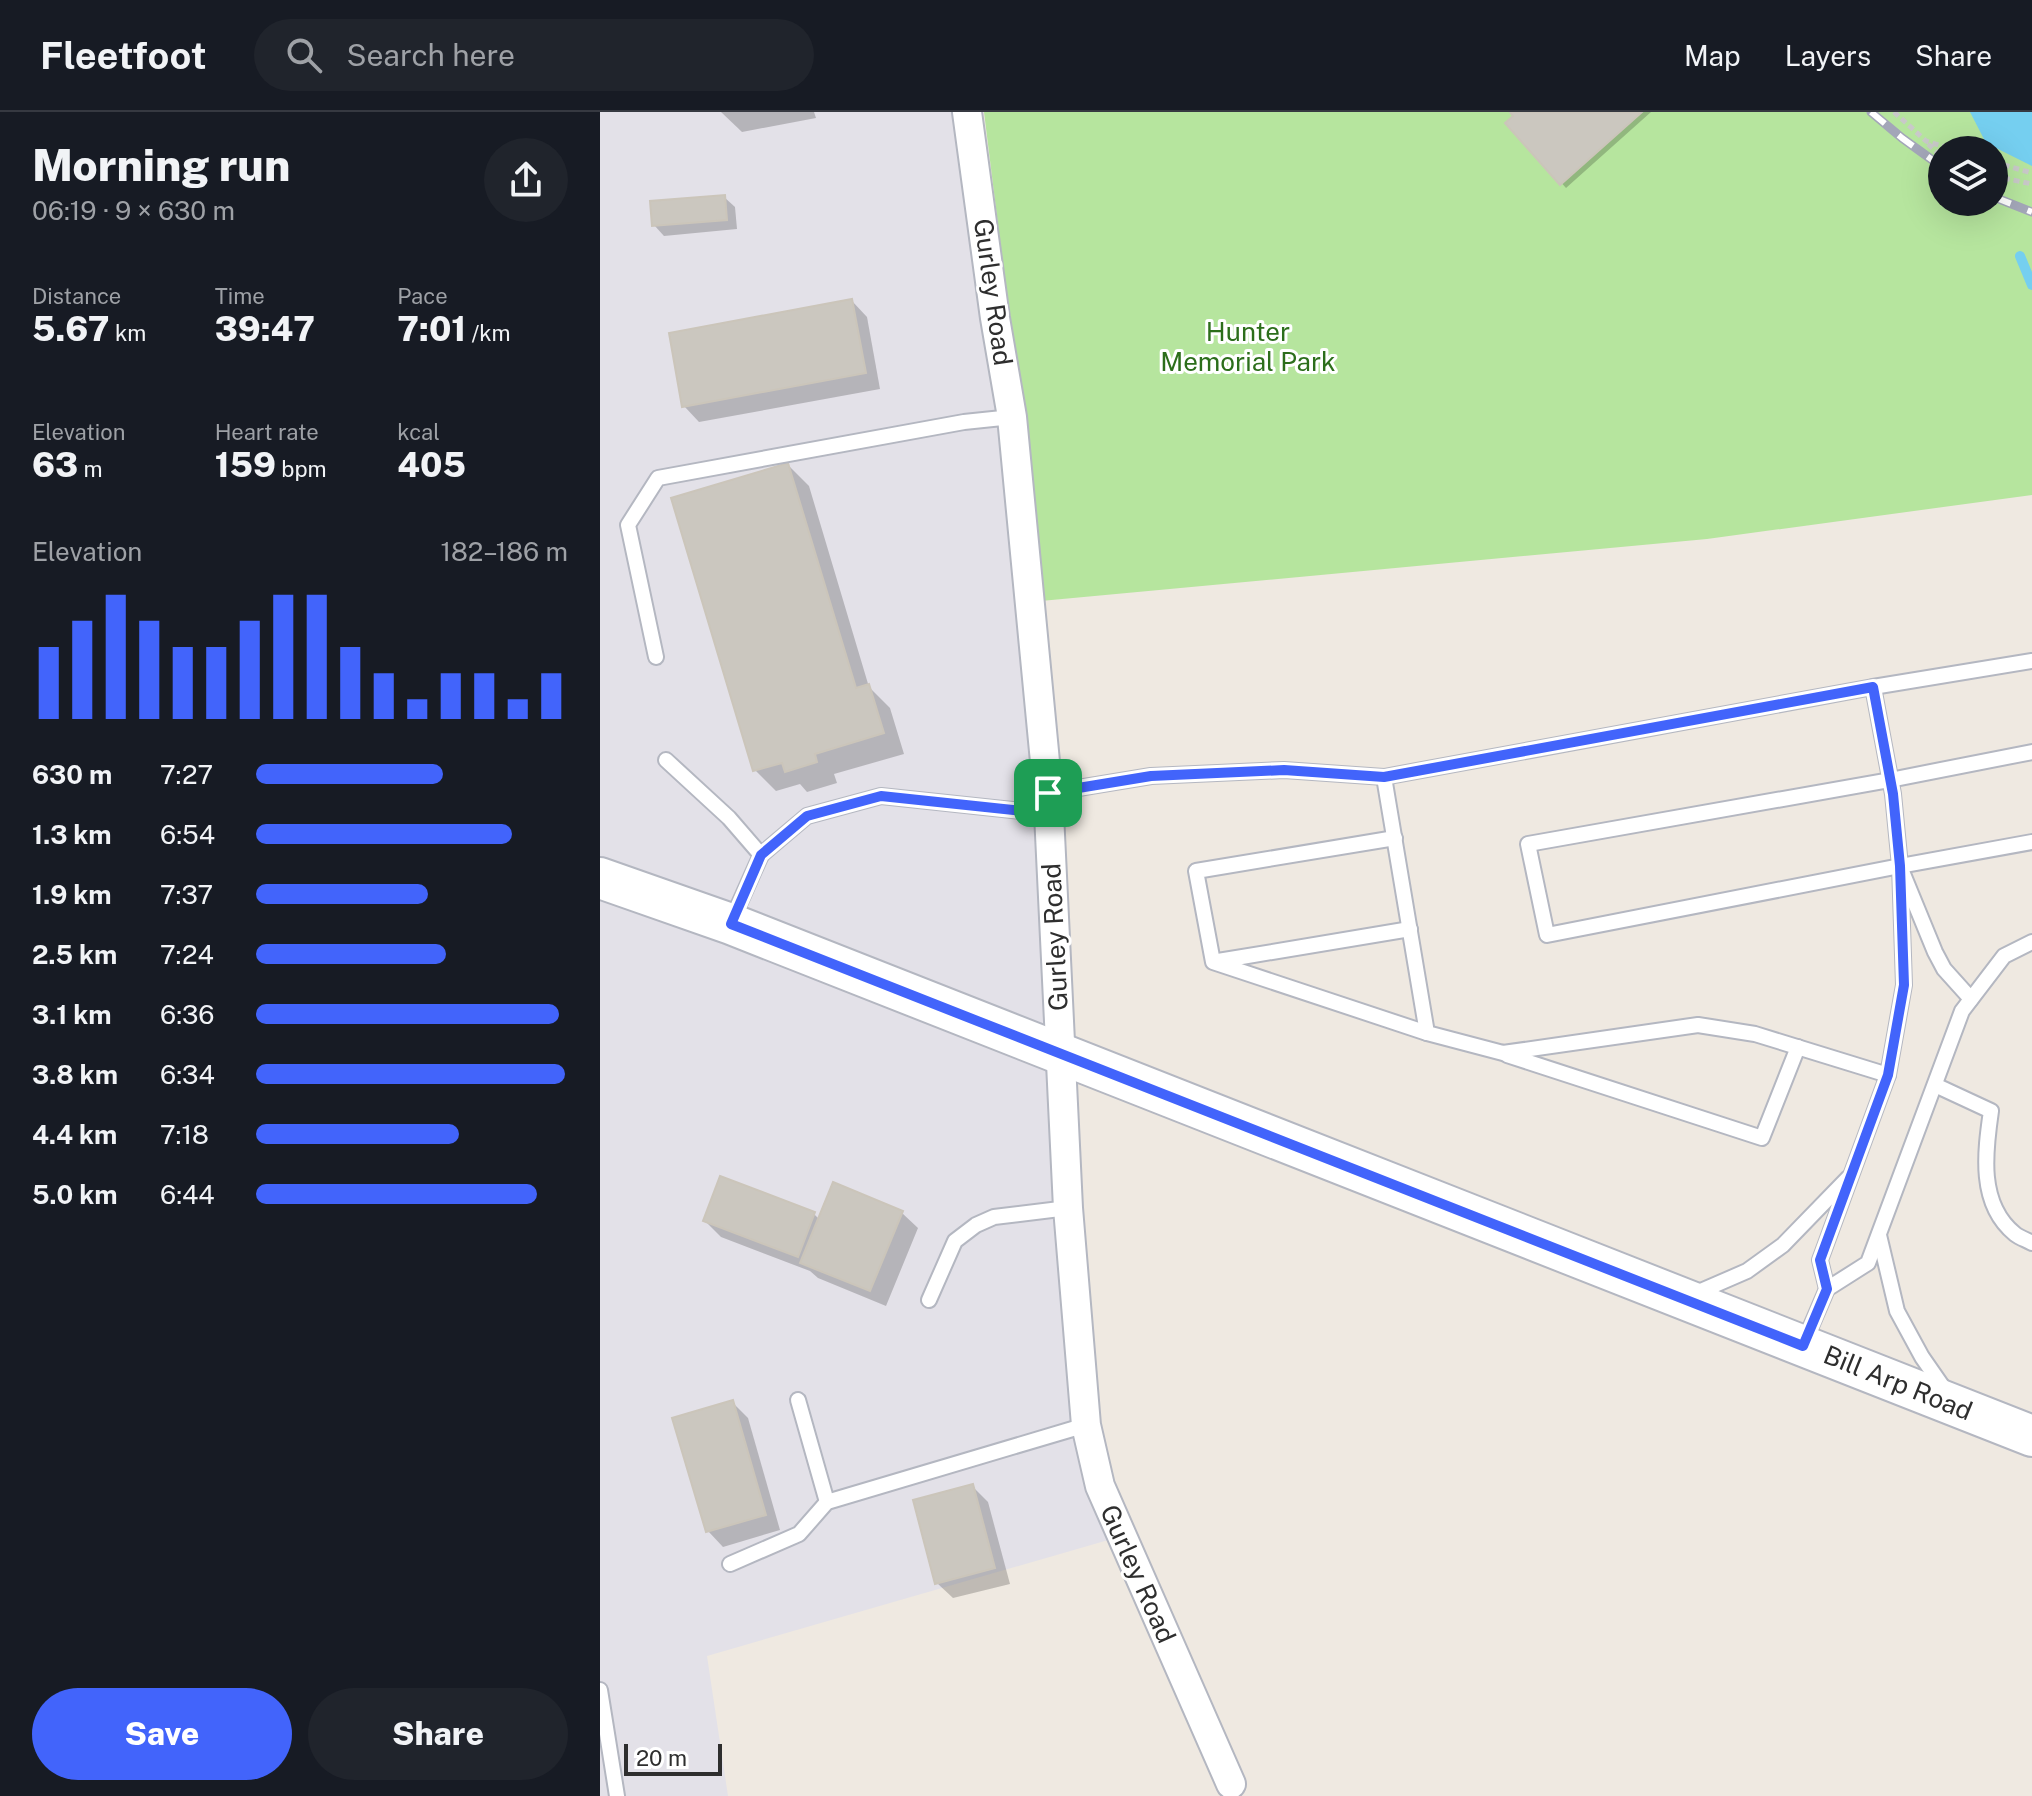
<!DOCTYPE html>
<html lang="en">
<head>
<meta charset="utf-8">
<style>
	body { margin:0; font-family:"Public Sans",sans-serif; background:#20242c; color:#f1f3f6; height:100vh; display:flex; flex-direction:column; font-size:30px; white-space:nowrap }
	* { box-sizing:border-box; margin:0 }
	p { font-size:26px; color:#9ea1a6 }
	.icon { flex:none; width:44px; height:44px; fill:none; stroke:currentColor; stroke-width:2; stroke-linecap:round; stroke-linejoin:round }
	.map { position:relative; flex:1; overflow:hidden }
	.details { display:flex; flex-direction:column; background:#171b24; width:600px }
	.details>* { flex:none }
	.fabs { position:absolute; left:1328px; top:24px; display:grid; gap:16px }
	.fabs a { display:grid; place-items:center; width:80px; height:80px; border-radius:50%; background:#171b24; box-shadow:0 8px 32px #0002; font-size:40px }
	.scale { position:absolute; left:24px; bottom:20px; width:98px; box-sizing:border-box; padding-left:8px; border:4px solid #2e2e2e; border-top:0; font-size:22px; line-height:28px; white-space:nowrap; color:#2e2e2e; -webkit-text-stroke:6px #fff; paint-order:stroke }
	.pin { position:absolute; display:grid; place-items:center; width:68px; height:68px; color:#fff; margin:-34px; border-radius:16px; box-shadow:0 4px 12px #0006 }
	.round { display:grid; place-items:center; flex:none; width:84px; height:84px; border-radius:42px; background:#20242c }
	.overview { display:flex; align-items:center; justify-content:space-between; height:136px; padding:0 32px }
	h1 { font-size:44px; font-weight:800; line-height:60px }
	.figures { display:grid; grid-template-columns:repeat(3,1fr); gap:12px; height:136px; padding:8px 32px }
	.figures div { display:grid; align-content:center }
	.figures b { font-size:34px; font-weight:800 }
	.figures small { font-size:22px; font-weight:400 }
	.figures p { font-size:22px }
	.chart { height:224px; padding:16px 32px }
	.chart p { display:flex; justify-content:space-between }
	.chart svg { width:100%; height:144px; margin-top:8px; stroke:#4264fb; stroke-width:6 }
	.button { display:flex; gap:16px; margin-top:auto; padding:16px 32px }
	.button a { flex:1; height:92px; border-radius:48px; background:#4264fb; color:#fff; font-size:32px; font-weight:800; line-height:92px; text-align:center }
	.button a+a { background:#20242c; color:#f1f3f6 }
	ul { padding:0 32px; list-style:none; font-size:26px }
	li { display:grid; grid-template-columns:128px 96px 1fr; align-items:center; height:60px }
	li i { height:20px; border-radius:10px; background:#4264fb }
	header { display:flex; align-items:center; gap:48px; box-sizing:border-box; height:112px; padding:0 40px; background:#171b24; border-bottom:2px solid #363941 }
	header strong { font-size:38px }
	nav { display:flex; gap:44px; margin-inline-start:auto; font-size:28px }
	.search { width:560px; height:72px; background:#20242c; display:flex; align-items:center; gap:20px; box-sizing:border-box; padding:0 28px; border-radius:44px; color:#9ea1a6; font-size:30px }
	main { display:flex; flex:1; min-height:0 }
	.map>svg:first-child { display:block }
</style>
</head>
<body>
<header>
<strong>Fleetfoot</strong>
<div class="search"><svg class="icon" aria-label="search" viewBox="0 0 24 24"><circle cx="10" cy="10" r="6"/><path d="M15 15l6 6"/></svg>Search here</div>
<nav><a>Map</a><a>Layers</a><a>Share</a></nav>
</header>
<main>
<section class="details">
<div class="overview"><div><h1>Morning run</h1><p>06:19 · 9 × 630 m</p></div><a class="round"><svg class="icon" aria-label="share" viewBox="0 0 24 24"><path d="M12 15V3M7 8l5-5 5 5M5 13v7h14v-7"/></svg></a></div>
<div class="figures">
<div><p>Distance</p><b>5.67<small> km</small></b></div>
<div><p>Time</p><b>39:47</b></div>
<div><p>Pace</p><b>7:01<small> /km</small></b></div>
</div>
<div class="figures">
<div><p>Elevation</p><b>63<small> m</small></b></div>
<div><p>Heart rate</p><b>159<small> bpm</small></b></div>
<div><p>kcal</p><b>405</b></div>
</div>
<div class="chart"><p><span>Elevation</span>182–186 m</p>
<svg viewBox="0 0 160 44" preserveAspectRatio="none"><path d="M5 44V22M15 44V14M25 44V6M35 44V14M45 44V22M55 44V22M65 44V14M75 44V6M85 44V6M95 44V22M105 44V30M115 44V38M125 44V30M135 44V30M145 44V38M155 44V30"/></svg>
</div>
<ul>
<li><b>630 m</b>7:27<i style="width:60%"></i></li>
<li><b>1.3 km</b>6:54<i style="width:82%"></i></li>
<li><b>1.9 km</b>7:37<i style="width:55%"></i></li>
<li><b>2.5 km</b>7:24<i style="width:61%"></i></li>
<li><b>3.1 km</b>6:36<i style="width:97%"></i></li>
<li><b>3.8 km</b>6:34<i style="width:99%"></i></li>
<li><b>4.4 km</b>7:18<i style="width:65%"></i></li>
<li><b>5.0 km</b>6:44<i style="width:90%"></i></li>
</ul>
<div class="button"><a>Save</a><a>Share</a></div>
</section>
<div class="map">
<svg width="1432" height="1684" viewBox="0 0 1432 1684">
	<rect width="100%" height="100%" fill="#efe9e1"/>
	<polygon fill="#e3e1e8" points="0,0 373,0 412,305 486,1313 522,1424 107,1544 128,1684 0,1684"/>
	<path fill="#b6e59e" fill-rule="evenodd" d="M 384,0 L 1432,0 L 1432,383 L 1107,427 L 430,490 L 411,217 ZM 1342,38 L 1394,38 L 1394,90 L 1342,90 Z"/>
	<polygon fill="#75cff0" points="1370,0 1432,0 1432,54 1386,31"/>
	<g fill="#0003">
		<polygon points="121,0 214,0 216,6 142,20"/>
		<polygon points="912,0 1051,0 966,76 908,11 916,4"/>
		<polygon points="124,85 135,95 137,117 64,124 54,113"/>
		<polygon points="252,189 267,205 280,277 99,310 84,294"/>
		<polygon points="188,353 209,374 269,575 290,596 304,642 234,662 237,671 207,680 200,672 176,679 155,658"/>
		<polygon points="302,1101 318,1116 286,1194 218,1166 210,1159 121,1125 105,1109 214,1102 220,1108"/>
		<polygon points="132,1290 148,1306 180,1418 123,1435 108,1419"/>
		<polygon points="372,1374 388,1390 410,1472 353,1486 337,1471"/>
	</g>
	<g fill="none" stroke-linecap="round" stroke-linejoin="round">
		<polyline stroke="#75cff0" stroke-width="10" points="1420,144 1432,173"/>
	</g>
	<g fill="#cbc7bf" stroke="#cbc5ba" stroke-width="2">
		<polygon points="910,0 1042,0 960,73 905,11 913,4"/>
		<polygon points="125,83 127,108 52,114 50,89"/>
		<polygon points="252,187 266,261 82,295 69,221"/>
		<polygon points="188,351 256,576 269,572 284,621 215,642 217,650 185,660 182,651 153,659 71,386"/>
		<polygon points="120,1064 215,1100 198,1145 103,1109"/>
		<polygon points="233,1070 303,1099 270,1179 200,1151"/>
		<polygon points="133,1288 166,1403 106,1420 72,1306"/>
		<polygon points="373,1372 395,1456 335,1472 313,1388"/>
	</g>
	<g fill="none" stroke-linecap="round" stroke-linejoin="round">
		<defs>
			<g id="lane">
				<polyline points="56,545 28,413 58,366 364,310 412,305"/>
				<polyline points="1273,575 1432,549"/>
				<polyline points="1432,640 1290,668 928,732 947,823 1300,754 1432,730"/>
				<polyline points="66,648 129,706 161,743 132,808"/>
				<polyline points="784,665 827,921 903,941 1098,913 1155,922 1288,963"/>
				<polyline points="448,681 551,664 684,658 784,665 1273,575 1293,682 1300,754 1304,873 1288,963 1220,1148 1227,1177"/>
				<polyline points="795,726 596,759 613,850 827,921"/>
				<polyline points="161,743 207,704 281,684 450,702"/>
				<polyline points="1303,762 1335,840 1344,857 1371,887"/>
				<polyline points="618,849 810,817"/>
				<polyline points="907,943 1162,1026 1198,935"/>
				<path d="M 1335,973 L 1391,999 C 1385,1040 1378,1092 1415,1122 C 1420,1126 1427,1128 1432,1131"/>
				<polyline points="1279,1123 1297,1199 1322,1245 1347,1281"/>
				<polyline points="1094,1182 1147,1159 1183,1133 1248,1066"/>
				<polyline points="329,1188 355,1129 376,1113 394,1105 468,1096"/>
				<polyline points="1203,1233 1227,1177 1268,1151 1362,899 1404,844 1432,830"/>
				<polyline points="198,1288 227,1390"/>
				<polyline points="130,1452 199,1422 227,1390 486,1313"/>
				<polyline points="0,1578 17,1684"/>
			</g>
			<polyline id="street" points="367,0 395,206 412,305 448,681 468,1096 486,1313 500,1374 631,1672"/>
			<polyline id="secondary" points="0,766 131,812 1432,1324"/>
		</defs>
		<use href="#lane" stroke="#b4b7c1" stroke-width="18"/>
		<use href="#street" stroke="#b4b7c1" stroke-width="32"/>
		<use href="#secondary" stroke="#b4b7c1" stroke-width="44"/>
		<g stroke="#c9c9c9" stroke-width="5" stroke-dasharray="6 4" stroke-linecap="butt">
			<polyline points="1294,0 1326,29 1355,38"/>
			<polyline points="1328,32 1342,45"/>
			<polyline points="1394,50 1432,61"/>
			<polyline points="1394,64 1432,72"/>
		</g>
		<use href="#lane" stroke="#fff" stroke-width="14"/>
		<use href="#street" stroke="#fff" stroke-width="28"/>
		<use href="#secondary" stroke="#fff" stroke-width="40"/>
		<defs>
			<g id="rail">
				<polyline points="1271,0 1302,26 1342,55"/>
				<polyline points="1394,85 1432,100"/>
			</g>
		</defs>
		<use href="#rail" stroke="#a3a6b8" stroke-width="9"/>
		<use href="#rail" stroke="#fff" stroke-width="6" stroke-dasharray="18" stroke-linecap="butt"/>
	</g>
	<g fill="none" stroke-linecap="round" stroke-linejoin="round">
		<defs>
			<polygon id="route" points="1273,575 1293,682 1300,754 1304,873 1288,963 1220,1148 1227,1177 1203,1234 131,812 161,743 207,704 281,684 450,702 448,681 551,664 684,658 784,665"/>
		</defs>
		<use href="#route" stroke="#fff" stroke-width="16"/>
		<use href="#route" stroke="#4264fb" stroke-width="10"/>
	</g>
	<g text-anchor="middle" stroke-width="6" stroke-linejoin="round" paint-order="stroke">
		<g font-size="26" fill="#2e2e2e" stroke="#fff">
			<text transform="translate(393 180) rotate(82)" y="9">Gurley Road</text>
			<text transform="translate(455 825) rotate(-93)" y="9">Gurley Road</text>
			<text transform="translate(1298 1271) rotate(22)" y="9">Bill Arp Road</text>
			<text transform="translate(538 1462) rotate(66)" y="9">Gurley Road</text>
		</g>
		<g font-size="26" fill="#2c6e1b" stroke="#fff">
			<text x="648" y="229">Hunter<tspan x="648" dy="30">Memorial Park</tspan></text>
		</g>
	</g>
</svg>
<div class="fabs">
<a><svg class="icon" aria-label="layers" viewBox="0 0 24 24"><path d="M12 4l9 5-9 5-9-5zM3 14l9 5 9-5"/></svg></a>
</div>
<div class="scale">20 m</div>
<div class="pin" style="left:448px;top:681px;background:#1e9e55"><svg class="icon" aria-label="arrive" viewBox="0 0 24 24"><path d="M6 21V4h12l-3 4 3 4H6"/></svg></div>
</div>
</main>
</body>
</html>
